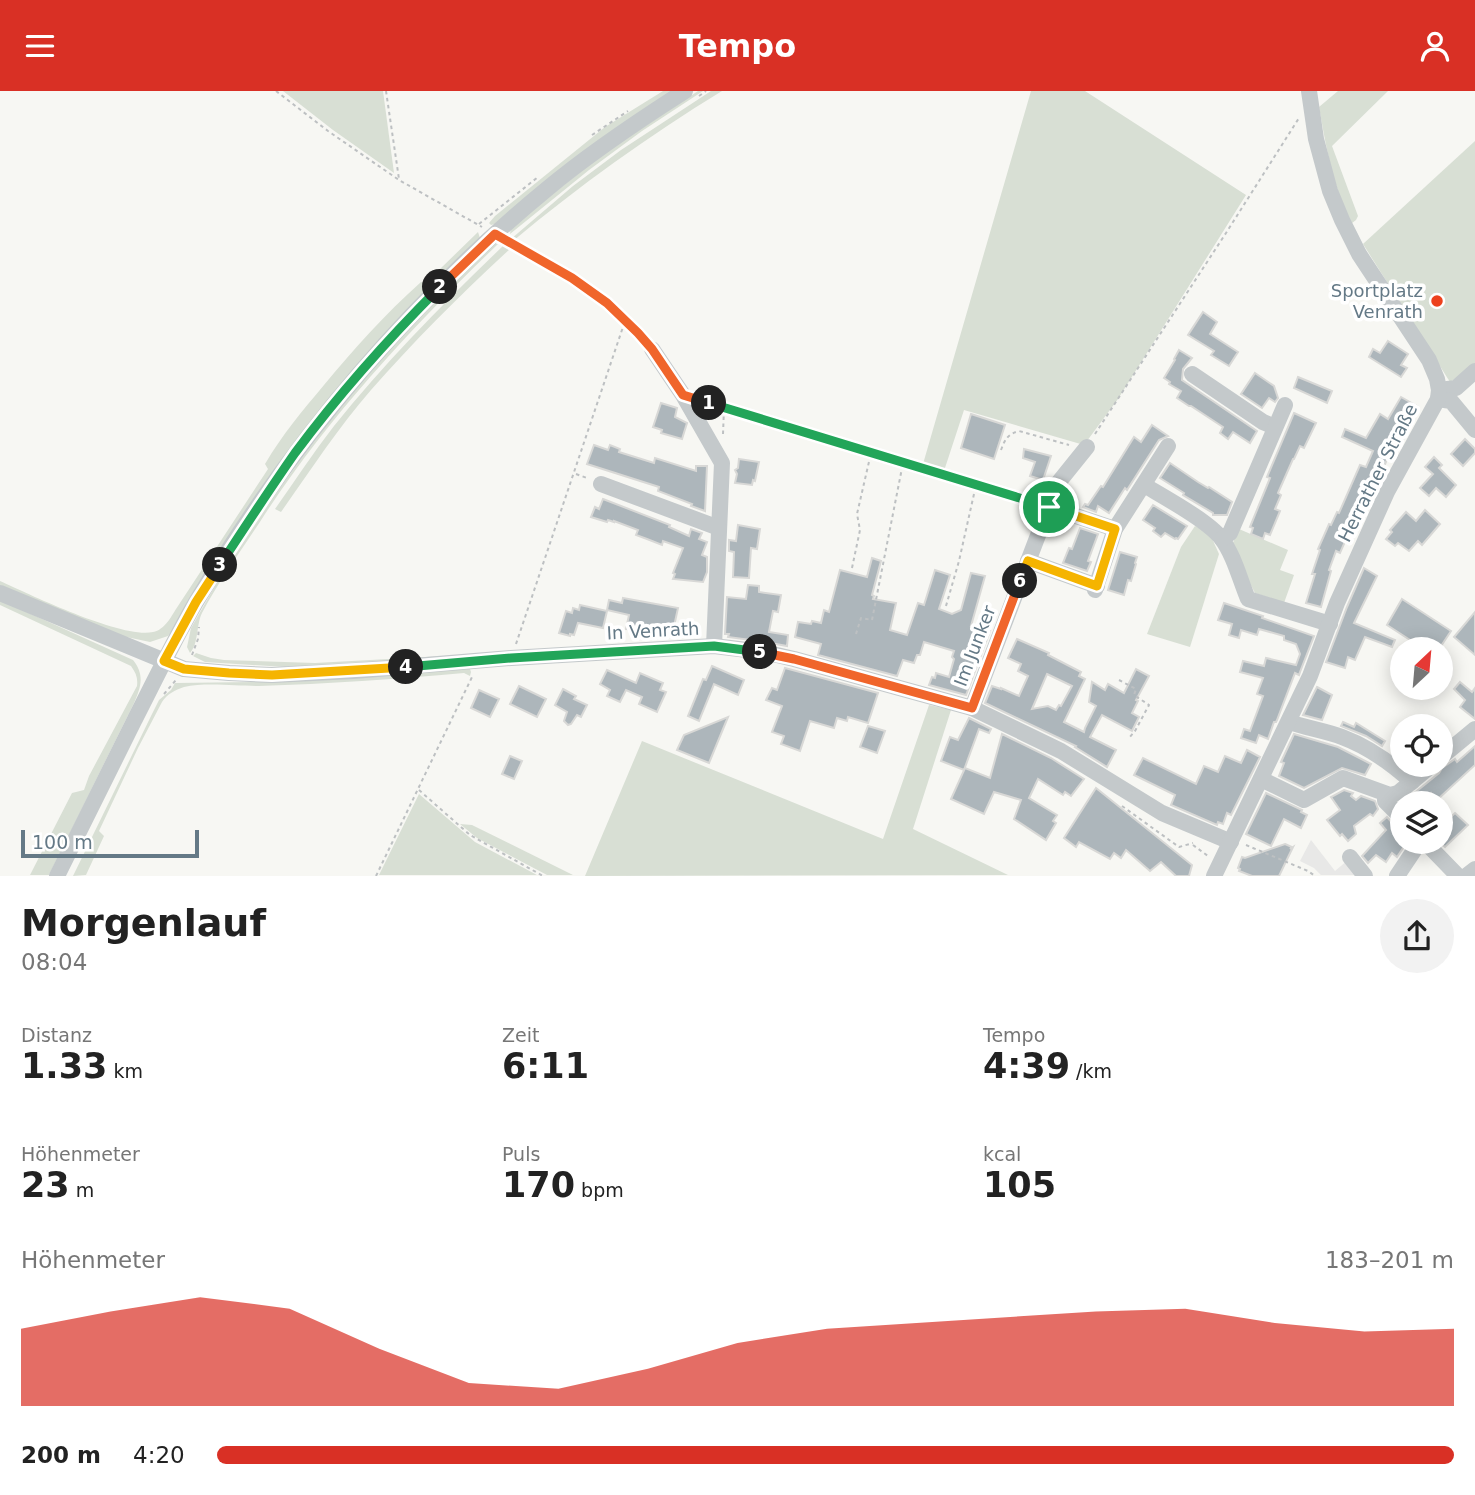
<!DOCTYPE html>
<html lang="de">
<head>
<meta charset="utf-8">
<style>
	body { margin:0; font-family:"DejaVu Sans",sans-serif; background:#f2f2f2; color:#222; height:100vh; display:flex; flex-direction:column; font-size:26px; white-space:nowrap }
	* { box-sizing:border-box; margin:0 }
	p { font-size:23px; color:#767676 }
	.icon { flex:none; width:38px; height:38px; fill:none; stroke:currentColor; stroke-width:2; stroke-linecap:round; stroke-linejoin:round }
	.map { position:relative; height:785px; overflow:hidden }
	.panel { display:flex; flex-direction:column; background:#fff; flex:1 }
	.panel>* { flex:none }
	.needle { width:46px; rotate:26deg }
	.buttons { position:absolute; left:1390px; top:546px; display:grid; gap:14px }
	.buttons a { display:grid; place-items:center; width:63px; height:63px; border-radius:50%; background:#fff; box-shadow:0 4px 18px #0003; font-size:35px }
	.scale { position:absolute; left:21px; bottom:18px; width:178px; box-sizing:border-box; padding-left:7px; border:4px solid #647986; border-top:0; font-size:19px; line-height:24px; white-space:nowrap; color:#647986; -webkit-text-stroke:5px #fff; paint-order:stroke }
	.pin { position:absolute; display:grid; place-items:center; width:60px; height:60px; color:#fff; margin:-30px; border:4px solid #fff; border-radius:50%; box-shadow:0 2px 7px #0007 }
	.km { position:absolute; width:35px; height:35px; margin:-18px; border-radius:50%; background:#222; color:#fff; font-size:19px; line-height:35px; text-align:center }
	.round { display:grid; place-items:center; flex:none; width:74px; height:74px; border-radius:37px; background:#f2f2f2 }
	.headline { display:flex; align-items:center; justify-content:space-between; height:119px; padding:0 21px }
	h1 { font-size:38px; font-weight:600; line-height:52px }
	.stats { display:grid; grid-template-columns:repeat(3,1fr); gap:10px; height:119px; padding:7px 21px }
	.stats div { display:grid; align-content:center }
	.stats b { font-size:35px; font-weight:600 }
	.stats small { font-size:19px; font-weight:400 }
	.stats p { font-size:19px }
	.chart { height:196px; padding:14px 21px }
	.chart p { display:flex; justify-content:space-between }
	.chart svg { width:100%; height:126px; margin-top:7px; fill:#d93025; opacity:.7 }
	ul { padding:0 21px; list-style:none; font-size:23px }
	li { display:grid; grid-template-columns:112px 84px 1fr; align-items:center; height:52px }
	li i { height:18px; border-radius:9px; background:#d93025 }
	header { display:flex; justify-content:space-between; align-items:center; height:91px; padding:0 21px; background:#d93025; color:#fff; font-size:32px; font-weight:600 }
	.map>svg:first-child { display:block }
</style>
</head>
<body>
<header><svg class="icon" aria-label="menu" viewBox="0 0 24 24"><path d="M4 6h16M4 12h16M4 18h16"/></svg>Tempo<svg class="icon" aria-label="person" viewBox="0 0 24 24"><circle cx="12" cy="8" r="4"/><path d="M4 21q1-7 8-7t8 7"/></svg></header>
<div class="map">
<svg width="1475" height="785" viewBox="0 0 1475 785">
	<rect width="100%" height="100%" fill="#f7f7f3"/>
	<polygon fill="#e8e8e7" points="1311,749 1335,780 1348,769 1362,784 1321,784 1314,777 1300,770"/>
	<g fill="#d8dfd4">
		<polygon points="283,0 383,0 394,82 333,39"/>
		<polygon points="663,0 672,0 495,133 491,134 489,132 495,125 605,36"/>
		<polygon points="698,0 703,0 642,40 589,79 510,143 511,136 603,63"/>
		<path d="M 711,0 L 722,0 C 647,46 580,94 513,150 L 511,148 L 573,95 L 621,59 Z"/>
		<polygon points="1031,0 1085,0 1246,104 1118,308 1084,354 964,319 944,380 923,373"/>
		<path d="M 1338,0 L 1388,0 L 1332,55 L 1358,125 L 1356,129 L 1352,132 C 1333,97 1326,55 1319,16 Z"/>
		<polygon points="1475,50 1475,276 1450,291 1363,153"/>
		<path d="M 478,141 L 480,147 L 411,216 L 168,545 L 150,551 L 117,544 L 0,498 L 0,490 C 31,504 122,548 153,541 C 165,539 172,524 178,515 L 268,378 L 265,373 C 282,344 303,319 324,294 C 354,258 385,223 421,191 L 427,193 L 440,178 Z"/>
		<path d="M 492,153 L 498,153 C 412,236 331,323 265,423 C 244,456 220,488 202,522 C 196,534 199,552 190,562 L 187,556 L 191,537 L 218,490 L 270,410 L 337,320 L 403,243 Z"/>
		<path d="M 505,153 L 511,157 C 462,202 415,249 371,299 C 338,337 310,380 281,421 L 275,418 C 294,391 313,362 334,335 C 386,270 445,211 505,153 Z"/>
		<polygon points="1195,435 1210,443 1219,463 1190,556 1147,543 1181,456"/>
		<polygon points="1239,438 1288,459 1280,479 1294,484 1284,512 1255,502 1231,456"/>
		<path d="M 0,509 L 133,569 C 145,584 141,596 134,612 L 49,784 L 30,784 L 72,702 L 84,699 L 89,685 L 137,595 C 138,587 136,582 131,575 L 0,514 Z"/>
		<polygon points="196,562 211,567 224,569 315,572 481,563 481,565 285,576 205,571 193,565"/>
		<path d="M 470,578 L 471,581 L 470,585 L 464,582 C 396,588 328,593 259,595 C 237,595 205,591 184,596 C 175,599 167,603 162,611 L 138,657 L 99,740 L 104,745 L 86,784 L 73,785 L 152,623 L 159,609 L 171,599 L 175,592 L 252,591 Z"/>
		<polygon points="929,614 951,619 913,738 1008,784 585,785 642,650 883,748"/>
		<polygon points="419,703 475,751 537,784 379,784"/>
		<polygon points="460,733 472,734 573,784 547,784 477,747"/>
	</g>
	<g fill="#adb6bb" stroke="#d8d8d6" stroke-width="2" fill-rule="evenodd">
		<polygon points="1203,221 1217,231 1210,243 1238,261 1229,275 1211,264 1214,260 1188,244"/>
		<polygon points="1388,250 1408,263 1401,274 1407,277 1401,286 1369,266 1373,258 1380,262"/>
		<polygon points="1179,259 1192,267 1183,278 1182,289 1257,340 1250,352 1233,341 1228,348 1220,342 1223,336 1191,315 1189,315 1177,307 1181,300 1169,293 1170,291 1164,287 1175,269 1174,268"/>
		<polygon points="1255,282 1274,295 1278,307 1275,311 1269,307 1262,317 1241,303"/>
		<polygon points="1298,286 1332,300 1327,312 1294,297"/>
		<polygon points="1401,306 1417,315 1407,332 1411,335 1399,355 1394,352 1383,378 1378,376 1340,462 1336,460 1329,479 1331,480 1321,516 1306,512 1315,483 1312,483 1320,459 1318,458 1326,440 1329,433 1331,434 1337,421 1339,422 1360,374 1366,376 1373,360 1342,346 1345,338 1366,347 1380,323 1388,328"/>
		<polygon points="661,312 677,317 675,326 687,332 682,348 661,342 662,339 653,336"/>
		<polygon points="1294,322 1316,332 1304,357 1300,355 1294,368 1293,368 1278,402 1281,404 1275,418 1280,420 1270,444 1265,442 1263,448 1251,443 1253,437 1250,436 1270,387 1267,386"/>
		<polygon points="971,323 1005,334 994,368 961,357"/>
		<polygon points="1152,334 1168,345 1159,349 1127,399 1125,397 1109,422 1098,415 1096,421 1083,416 1085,413 1088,414 1101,395 1103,396 1134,346 1141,351"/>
		<polygon points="1465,348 1475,358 1475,362 1463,375 1451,363"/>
		<polygon points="594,354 608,359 610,354 620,358 619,361 654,372 655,367 696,380 696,375 707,375 705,420 691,415 692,413 658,400 659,396 587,373"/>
		<polygon points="1024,358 1051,365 1043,389 1030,385 1035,371 1023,367"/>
		<polygon points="1434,366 1442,374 1439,377 1456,394 1446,406 1436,397 1429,405 1420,397 1433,383 1425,376"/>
		<polygon points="739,368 759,371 755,390 753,389 752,394 735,392 737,383 735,379 738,377"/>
		<polygon points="1170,372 1198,391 1208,397 1209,396 1232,411 1227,424 1213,424 1213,422 1183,404 1184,402 1160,387"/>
		<polygon points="603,408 670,434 669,436 689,445 691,438 702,442 699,448 707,451 702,464 707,466 707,481 703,491 673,488 675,483 673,482 683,457 663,450 662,454 647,448 636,444 638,439 614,430 614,431 608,429 607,431 591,426 595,416 599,418"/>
		<polygon points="1153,414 1187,435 1178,448 1176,447 1175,448 1165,442 1161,446 1153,440 1155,437 1143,429"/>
		<polygon points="1425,419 1440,433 1422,454 1418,450 1409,460 1398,452 1395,455 1386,448 1392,441 1390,439 1406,421 1416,430"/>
		<polygon points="738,434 760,438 757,458 751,457 749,487 733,486 734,461 729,460 729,449 736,450"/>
		<polygon points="1080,437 1098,443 1088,470 1091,471 1087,480 1063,472 1069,457 1072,458"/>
		<polygon points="1120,461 1137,466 1135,472 1136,473 1131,490 1128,489 1124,504 1108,499"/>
		<polygon points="872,467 881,470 872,504 874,505 873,508 896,512 890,539 907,544 918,512 924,514 935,479 950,484 939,518 952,523 961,519 971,482 985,485 971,535 990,540 966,604 929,594 932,586 935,587 936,582 949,586 954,568 952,566 954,560 924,551 920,564 917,564 914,572 903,569 897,585 818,564 821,553 795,546 798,531 811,533 812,530 821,532 824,519 829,521 840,479 867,486"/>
		<polygon points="1364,477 1377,485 1354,532 1395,549 1392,556 1365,546 1355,569 1348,566 1345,577 1326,571 1347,516"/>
		<polygon points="748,494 759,495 759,501 781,504 778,521 773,520 769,541 788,544 787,555 765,551 728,546 729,543 725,543 727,506 746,508"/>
		<polygon points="623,507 678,517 673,540 638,533 637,540 626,538 629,524 607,519 609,509 622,512"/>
		<polygon points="1402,508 1451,540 1439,558 1424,558 1387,534"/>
		<polygon points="1224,512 1263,525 1262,527 1314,545 1300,581 1299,584 1295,582 1277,629 1276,631 1274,631 1268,648 1259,644 1256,652 1241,647 1244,638 1250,640 1263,605 1257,603 1263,587 1240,581 1243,570 1264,575 1266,567 1296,574 1300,563 1296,553 1284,549 1284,545 1259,538 1257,544 1241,539 1239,547 1229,544 1232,533 1218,529"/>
		<polygon points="580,514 607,520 603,537 578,532 574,544 570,543 570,545 559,542 566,520 572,522 573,517 579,519"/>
		<polygon points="1475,521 1475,564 1454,546"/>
		<path d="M 1017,548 L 1049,562 L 1048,564 L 1081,581 L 1079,585 L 1085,588 L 1064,631 L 1084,641 L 1085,637 L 1096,615 L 1089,611 L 1092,591 L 1105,599 L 1108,593 L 1124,602 L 1136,578 L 1149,585 L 1136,609 L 1138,610 L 1132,622 L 1139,626 L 1132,640 L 1102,624 L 1090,646 L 1116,659 L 1107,676 L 1075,656 L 1076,655 L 985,612 L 992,595 L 1001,598 L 1001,597 L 1019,605 L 1028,585 L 1018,580 L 1021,573 L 1008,567 ZM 1047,583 L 1072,595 L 1061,615 L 1059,614 L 1056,619 L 1048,615 L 1032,618 Z"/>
		<polygon points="712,575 744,589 738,604 714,593 699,630 688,625 703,588 706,589"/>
		<polygon points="785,577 878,602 868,632 848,626 847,630 837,627 834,637 810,630 800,660 781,653 784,645 772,641 782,615 766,609 772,597 777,599"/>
		<polygon points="607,579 636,592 640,582 663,592 660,599 666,601 657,621 639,613 642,606 626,599 620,611 607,605 610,599 600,593"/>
		<polygon points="1460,591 1472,601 1475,597 1475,628 1460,616 1465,609 1454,598"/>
		<polygon points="519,595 546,608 537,626 510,613"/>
		<polygon points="1317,596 1332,604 1322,629 1303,624"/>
		<polygon points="563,598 576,605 574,608 587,614 581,626 577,624 571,633 568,634 564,630 567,621 555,614"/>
		<polygon points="479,599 499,608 490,626 471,617"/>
		<polygon points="728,626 709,672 677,659 684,644"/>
		<polygon points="969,627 991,638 989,642 979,638 964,679 941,670 950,646 958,649"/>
		<polygon points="1343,631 1354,636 1356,632 1385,650 1382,655 1366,645 1341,635"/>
		<polygon points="868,635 885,640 877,662 860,656"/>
		<polygon points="1002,643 1051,667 1084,688 1071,705 1065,701 1063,704 1038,688 1029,707 1057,724 1053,730 1056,732 1046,749 1014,728 1021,709 994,701 984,723 951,708 965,677 990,687"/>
		<polygon points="1294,643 1338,656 1371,673 1365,684 1342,677 1304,697 1279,685 1284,672 1281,671"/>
		<polygon points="1475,655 1475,674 1437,709 1431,702 1421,712 1402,712 1439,682 1442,677 1455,668 1457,671"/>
		<polygon points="1247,659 1260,666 1231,724 1227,722 1223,733 1218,731 1217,734 1171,714 1175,704 1134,684 1143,667 1196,693 1204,675 1218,681 1225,665 1241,672"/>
		<polygon points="510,665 522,670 514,688 502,683"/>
		<polygon points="1096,697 1192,774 1189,785 1176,785 1161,771 1150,780 1126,759 1121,767 1114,762 1110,768 1079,751 1076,756 1064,747"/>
		<polygon points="1344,699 1353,702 1351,705 1356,709 1361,705 1375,710 1378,718 1373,725 1370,723 1354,735 1356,743 1348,750 1342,743 1340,745 1327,729 1340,719 1331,706"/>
		<polygon points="1266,702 1302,719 1301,721 1307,724 1301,737 1284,728 1271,755 1246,743"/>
		<polygon points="1455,722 1468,734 1445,756 1440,752 1440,736"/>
		<polygon points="1387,726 1395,735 1402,737 1402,751 1407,751 1397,766 1392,762 1386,771 1376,764 1368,772 1362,765 1386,739 1380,732"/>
		<polygon points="1285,753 1292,756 1290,758 1293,756 1279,785 1252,785 1239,780 1240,778 1238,777 1242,766 1245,767"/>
	</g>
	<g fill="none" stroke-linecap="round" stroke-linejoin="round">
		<g stroke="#bdc0c2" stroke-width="2" stroke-dasharray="3.5 3.5" stroke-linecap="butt">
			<polyline points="276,0 328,40 399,89 482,136"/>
			<polyline points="386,0 399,88"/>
			<polyline points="699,5 706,0"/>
			<polyline points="592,44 628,20"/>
			<polyline points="479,133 538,86"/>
			<path d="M 508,151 C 556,179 606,204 642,247"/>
			<polyline points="702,310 1035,411"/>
			<polyline points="723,343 724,317"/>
			<polyline points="1095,343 1226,142 1299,27"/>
			<path d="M 1001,359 C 1005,348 1008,343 1019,340 L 1069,354"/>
			<polyline points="576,383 587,387"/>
			<polyline points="852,477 860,439 857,423 871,362"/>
			<polyline points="946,515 959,470 976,394"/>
			<polyline points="856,543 861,527 872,529 903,372"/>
			<polyline points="516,553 625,230"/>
			<polyline points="192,564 198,548 199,536"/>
			<polyline points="1119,589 1136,598 1134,604 1149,614 1135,640 1129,647"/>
			<polyline points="164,603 176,589"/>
			<polyline points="419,699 470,744 543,785"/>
			<polyline points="1122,715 1179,756 1193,752"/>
			<polyline points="1193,754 1208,765"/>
			<polyline points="1246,754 1308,780 1315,785"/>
			<polyline points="376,785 473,584"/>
		</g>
		<g stroke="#c4c9cb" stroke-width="16">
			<polyline points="652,258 683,304 722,372 714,555"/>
			<polyline points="1192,283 1263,331 1275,336"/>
			<polyline points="1439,299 1456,297 1475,280"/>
			<polyline points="1438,308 1451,310 1475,339"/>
			<polyline points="601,393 719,437"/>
			<path d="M 1144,394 C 1164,406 1208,430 1221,447 C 1234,464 1240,489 1248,508 L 1330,533"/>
			<polyline points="1049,416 1115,438"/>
			<polyline points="1222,448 1230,442 1285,314"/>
			<polyline points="1028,470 1097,495"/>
			<polyline points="1095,499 1115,438 1168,355"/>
			<polyline points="0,502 184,578 229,582 272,584 353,580 511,567 714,555 764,561 794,568 972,617 1061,660 1162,722 1231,751"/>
			<polyline points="972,617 1058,392 1087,356"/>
			<path d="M 1289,631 C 1307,637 1326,640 1342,646 C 1369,656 1391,672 1412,691"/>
			<polyline points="1440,667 1475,638"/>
			<polyline points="1261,688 1304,709 1343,687 1390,704 1398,702 1432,674"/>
			<polyline points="1385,703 1385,710 1402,727"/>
			<polyline points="1425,751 1458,785"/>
			<polyline points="1350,766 1365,785"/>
			<path d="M 57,785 C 83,732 109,680 135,628 C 155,589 174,549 196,511 C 289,355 407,213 547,98 C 590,62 638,30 685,0"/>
			<polyline points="1214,785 1310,585 1337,512 1387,401 1438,308 1439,299 1437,288 1429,269 1359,163 1342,129 1330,100 1316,48 1309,0"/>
			<polyline points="1397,785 1417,755 1421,751"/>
			<polyline points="1466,785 1475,778"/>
		</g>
	</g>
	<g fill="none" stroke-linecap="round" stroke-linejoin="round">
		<defs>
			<polyline id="split-1" points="709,312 1049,416"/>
			<polyline id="split-2" points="440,196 495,143 572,187 607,212 638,242 652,258 683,304 709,312"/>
			<path id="split-3" d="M 220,474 C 245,436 269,399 295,362 C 339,303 388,248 440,196"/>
			<polyline id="split-4" points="220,474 196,511 164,570 184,578 229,582 272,584 406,576"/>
			<polyline id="split-5" points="406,576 511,567 714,555 760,561"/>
			<polyline id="split-6" points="760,561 794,568 972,617 1020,490"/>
			<polyline id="split-7" points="1020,490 1028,470 1097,495 1115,438 1049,416"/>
		</defs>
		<use href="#split-1" stroke="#fff" stroke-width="14"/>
		<use href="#split-2" stroke="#fff" stroke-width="14"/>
		<use href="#split-3" stroke="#fff" stroke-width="14"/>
		<use href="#split-4" stroke="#fff" stroke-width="14"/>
		<use href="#split-5" stroke="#fff" stroke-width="14"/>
		<use href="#split-6" stroke="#fff" stroke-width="14"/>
		<use href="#split-7" stroke="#fff" stroke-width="14"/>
		<use href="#split-1" stroke="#22a559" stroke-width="9"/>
		<use href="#split-2" stroke="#f0652b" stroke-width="9"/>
		<use href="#split-3" stroke="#22a559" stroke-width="9"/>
		<use href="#split-4" stroke="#f5b400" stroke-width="9"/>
		<use href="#split-5" stroke="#22a559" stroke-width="9"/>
		<use href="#split-6" stroke="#f0652b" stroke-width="9"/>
		<use href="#split-7" stroke="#f5b400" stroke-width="9"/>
	</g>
	<circle fill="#ed411d" stroke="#fff" stroke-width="2.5" cx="1437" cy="210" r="7"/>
	<g text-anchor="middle" stroke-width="7" stroke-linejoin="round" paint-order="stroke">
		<g font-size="18" fill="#647986" stroke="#fff" text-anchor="end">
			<text x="1423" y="206">Sportplatz<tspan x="1423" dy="21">Venrath</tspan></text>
		</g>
		<g font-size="18" fill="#647986" stroke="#fff">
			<text transform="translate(1378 382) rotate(-63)" y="6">Herrather Straße</text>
			<text transform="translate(653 540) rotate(-3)" y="6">In Venrath</text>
			<text transform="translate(975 555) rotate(-69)" y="6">Im Junker</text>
		</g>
	</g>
</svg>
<div class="buttons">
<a><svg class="needle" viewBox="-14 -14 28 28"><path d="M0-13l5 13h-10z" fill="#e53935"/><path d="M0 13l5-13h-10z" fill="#767676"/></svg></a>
<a><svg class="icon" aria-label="locate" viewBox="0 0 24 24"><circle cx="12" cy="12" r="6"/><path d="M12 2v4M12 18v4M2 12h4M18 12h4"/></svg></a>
<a><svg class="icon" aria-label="layers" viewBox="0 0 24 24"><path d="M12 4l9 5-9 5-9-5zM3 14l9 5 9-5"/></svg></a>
</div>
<div class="scale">100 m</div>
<div class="pin" style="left:1049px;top:416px;background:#1e9e55"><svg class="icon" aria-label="arrive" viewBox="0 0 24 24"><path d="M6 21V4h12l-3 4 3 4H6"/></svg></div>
<b class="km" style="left:709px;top:312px">1</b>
<b class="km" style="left:440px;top:196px">2</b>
<b class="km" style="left:220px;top:474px">3</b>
<b class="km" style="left:406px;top:576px">4</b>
<b class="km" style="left:760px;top:561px">5</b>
<b class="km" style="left:1020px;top:490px">6</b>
</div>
<section class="panel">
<div class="headline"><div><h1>Morgenlauf</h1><p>08:04</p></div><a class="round"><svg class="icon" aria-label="share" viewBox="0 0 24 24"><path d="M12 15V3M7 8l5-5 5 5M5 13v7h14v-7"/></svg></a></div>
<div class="stats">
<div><p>Distanz</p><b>1.33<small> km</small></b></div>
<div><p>Zeit</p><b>6:11</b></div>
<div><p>Tempo</p><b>4:39<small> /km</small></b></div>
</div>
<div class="stats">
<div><p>Höhenmeter</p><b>23<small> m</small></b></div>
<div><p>Puls</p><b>170<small> bpm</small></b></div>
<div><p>kcal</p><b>105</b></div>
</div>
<div class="chart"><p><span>Höhenmeter</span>183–201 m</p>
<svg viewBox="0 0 160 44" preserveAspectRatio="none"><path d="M0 44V17L10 11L20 6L30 10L40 24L50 36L60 38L70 31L80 22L90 17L100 15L110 13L120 11L130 10L140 15L150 18L160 17V44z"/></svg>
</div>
<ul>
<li><b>200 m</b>4:20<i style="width:100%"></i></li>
</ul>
</section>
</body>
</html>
